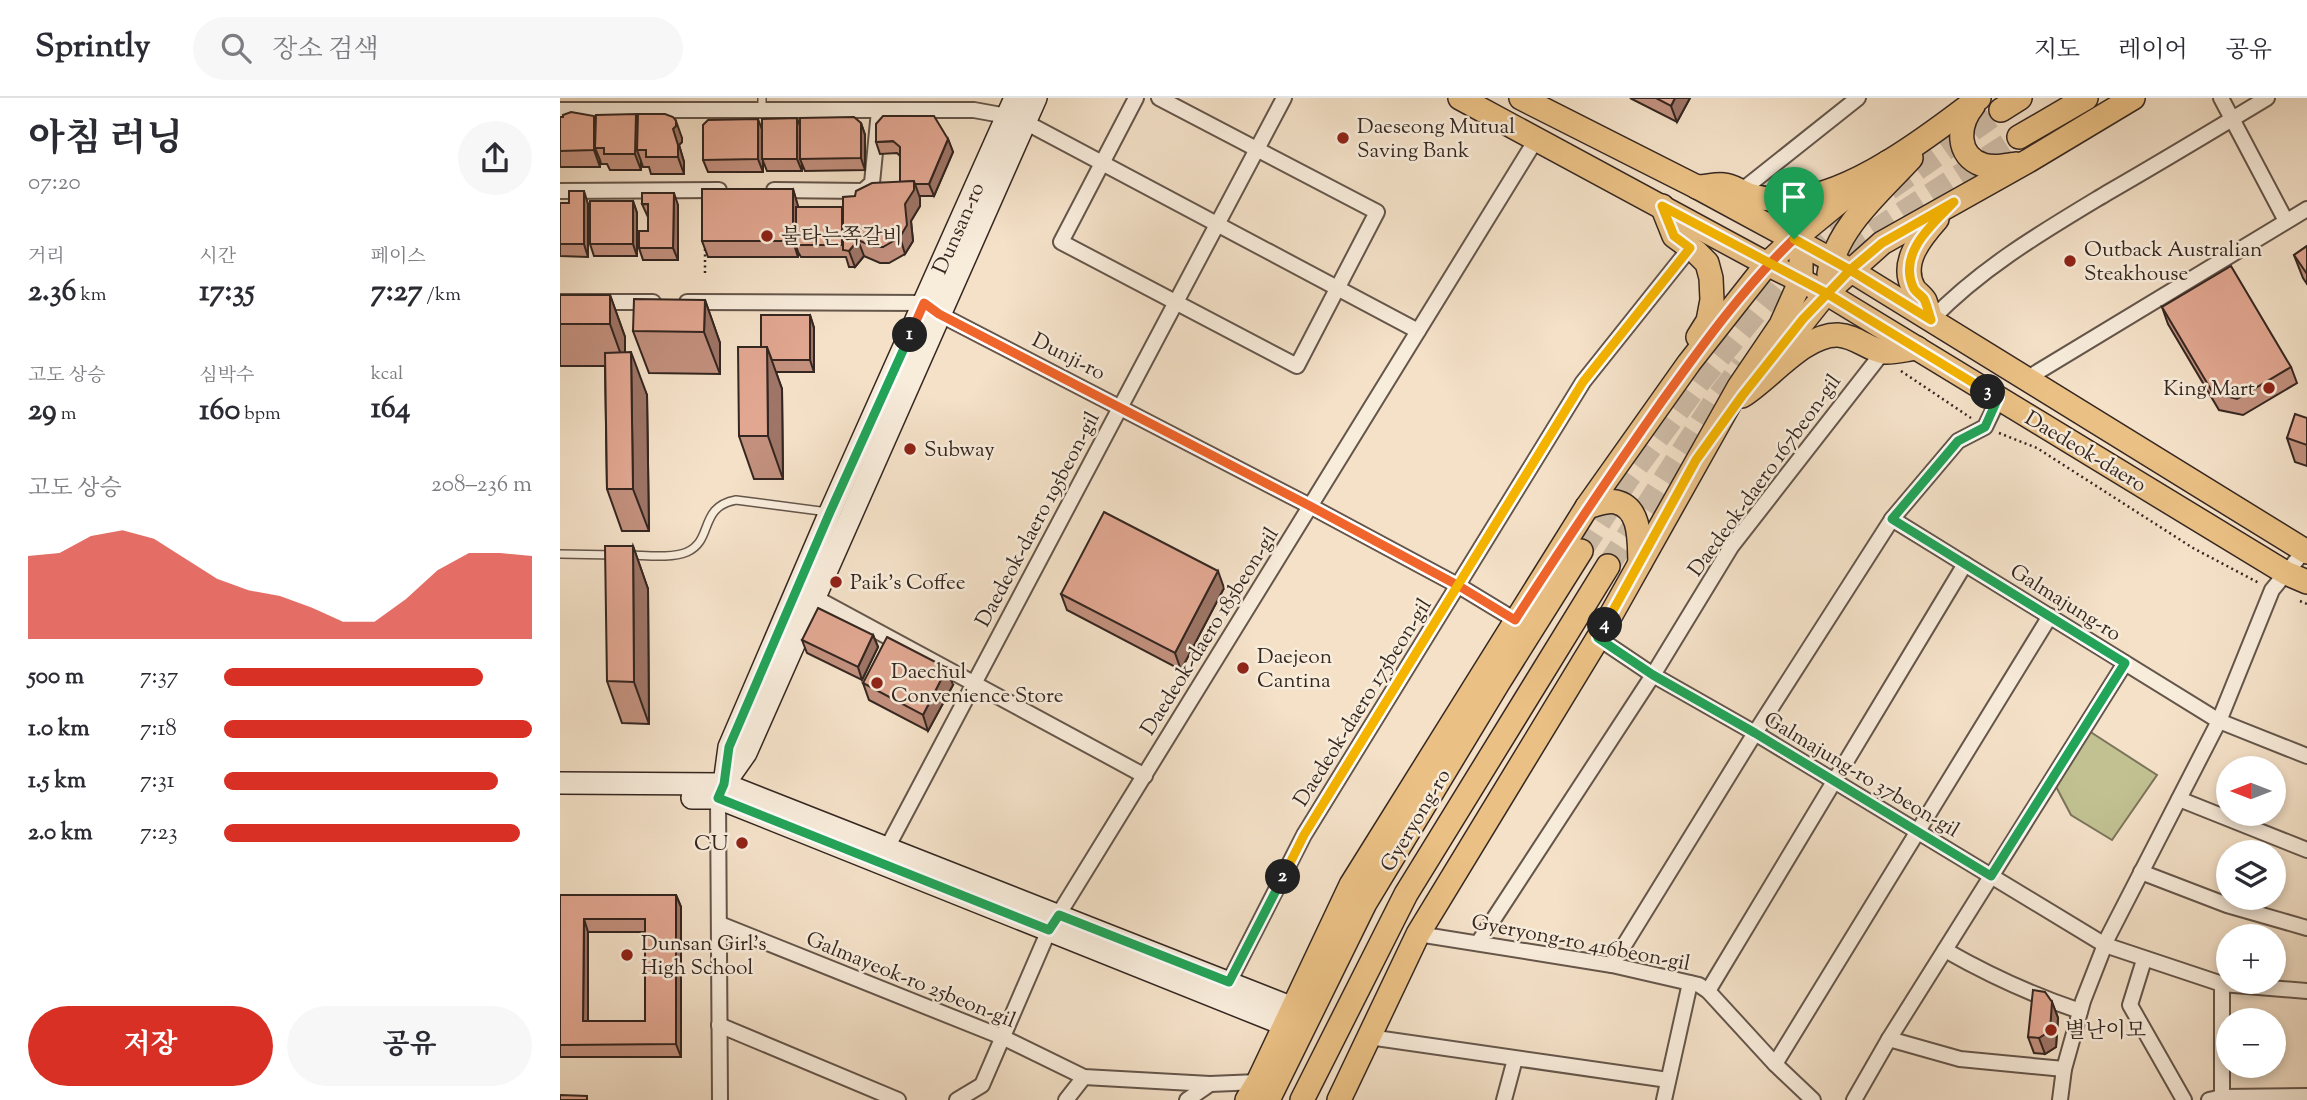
<!DOCTYPE html>
<html lang="ko">
<head>
<meta charset="utf-8">
<style>
	body { margin:0; font-family:"Sorts Mill Goudy","Noto Serif KR",serif; background:#f7f7f7; color:#2b2b33; height:100vh; display:flex; flex-direction:column; font-size:26px; white-space:nowrap }
	* { box-sizing:border-box; margin:0 }
	p { font-size:23px; color:#7c7c81 }
	.icon { flex:none; width:38px; height:38px; fill:none; stroke:currentColor; stroke-width:2; stroke-linecap:round; stroke-linejoin:round }
	.map { position:relative; flex:1; overflow:hidden }
	.sheet { display:flex; flex-direction:column; background:#fff; width:560px }
	.sheet>* { flex:none }
	.needle { width:46px; rotate:270deg }
	.buttons { position:absolute; left:1656px; top:658px; display:grid; gap:14px }
	.buttons a { display:grid; place-items:center; width:70px; height:70px; border-radius:50%; background:#fff; box-shadow:0 4px 10px #0003; font-size:35px }
	.pin { position:absolute; display:grid; place-items:center; width:60px; height:60px; color:#fff; margin:-72px -30px; border-radius:50% 50% 50% 0; rotate:-45deg; box-shadow:0 0 7px #0007 }
	.pin .icon { rotate:45deg }
	.km { position:absolute; width:35px; height:35px; margin:-18px; border-radius:50%; background:#222; color:#fff; font-size:19px; line-height:35px; text-align:center }
	.round { display:grid; place-items:center; flex:none; width:74px; height:74px; border-radius:37px; background:#f7f7f7 }
	.head { display:flex; align-items:center; justify-content:space-between; height:119px; padding:0 28px }
	h1 { font-size:38px; font-weight:700; line-height:52px }
	.figures { display:grid; grid-template-columns:repeat(3,1fr); gap:10px; height:119px; padding:7px 28px }
	.figures div { display:grid; align-content:center }
	.figures b { font-size:30px; font-weight:700 }
	.figures small { font-size:19px; font-weight:400 }
	.figures p { font-size:19px }
	.chart { height:196px; padding:14px 28px }
	.chart p { display:flex; justify-content:space-between }
	.chart svg { width:100%; height:126px; margin-top:7px; fill:#d93025; opacity:.7 }
	.primary-button { display:flex; gap:14px; margin-top:auto; padding:14px 28px }
	.primary-button a { flex:1; height:80px; border-radius:42px; background:#d93025; color:#fff; font-size:28px; font-weight:700; line-height:80px; text-align:center }
	.primary-button a+a { background:#f7f7f7; color:#2b2b33 }
	ul { padding:0 28px; list-style:none; font-size:23px }
	li { display:grid; grid-template-columns:112px 84px 1fr; align-items:center; height:52px }
	li i { height:18px; border-radius:9px; background:#d93025 }
	header { display:flex; align-items:center; gap:42px; box-sizing:border-box; height:98px; padding:0 35px; background:#fff; border-bottom:2px solid #e1e1e2 }
	header strong { font-size:33px }
	nav { display:flex; gap:38px; margin-inline-start:auto; font-size:24px }
	.search { width:490px; height:63px; background:#f7f7f7; display:flex; align-items:center; gap:18px; box-sizing:border-box; padding:0 24px; border-radius:38px; color:#7c7c81; font-size:26px }
	main { display:flex; flex:1; min-height:0 }
	.map>svg:first-child { display:block }
</style>
</head>
<body>
<header>
<strong>Sprintly</strong>
<div class="search"><svg class="icon" aria-label="search" viewBox="0 0 24 24"><circle cx="10" cy="10" r="6"/><path d="M15 15l6 6"/></svg>장소 검색</div>
<nav><a>지도</a><a>레이어</a><a>공유</a></nav>
</header>
<main>
<section class="sheet">
<div class="head"><div><h1>아침 러닝</h1><p>07:20</p></div><a class="round"><svg class="icon" aria-label="share" viewBox="0 0 24 24"><path d="M12 15V3M7 8l5-5 5 5M5 13v7h14v-7"/></svg></a></div>
<div class="figures">
<div><p>거리</p><b>2.36<small> km</small></b></div>
<div><p>시간</p><b>17:35</b></div>
<div><p>페이스</p><b>7:27<small> /km</small></b></div>
</div>
<div class="figures">
<div><p>고도 상승</p><b>29<small> m</small></b></div>
<div><p>심박수</p><b>160<small> bpm</small></b></div>
<div><p>kcal</p><b>164</b></div>
</div>
<div class="chart"><p><span>고도 상승</span>208–236 m</p>
<svg viewBox="0 0 160 44" preserveAspectRatio="none"><path d="M0 44V15L10 14L20 8L30 6L40 9L50 16L60 23L70 27L80 29L90 33L100 38L110 38L120 30L130 20L140 14L150 14L160 15V44z"/></svg>
</div>
<ul>
<li><b>500 m</b>7:37<i style="width:84%"></i></li>
<li><b>1.0 km</b>7:18<i style="width:100%"></i></li>
<li><b>1.5 km</b>7:31<i style="width:89%"></i></li>
<li><b>2.0 km</b>7:23<i style="width:96%"></i></li>
</ul>
<div class="primary-button"><a>저장</a><a>공유</a></div>
</section>
<div class="map">
<svg width="1747" height="1002" viewBox="0 0 1747 1002">
	<rect width="100%" height="100%" fill="#f4e1c8"/>
	<filter id="stains"><feTurbulence type="fractalNoise" baseFrequency=".00286" numOctaves="4"/><feColorMatrix values="0 0 0 0 .2 0 0 0 0 .09 0 0 0 0 .02 0 0 0 .5 -.17"/></filter>
	<radialGradient id="worn" r=".72"><stop offset=".6" stop-color="#630" stop-opacity="0"/><stop offset="1" stop-color="#630" stop-opacity=".3"/></radialGradient>
	<polygon fill="#c1c192" stroke="#7b745a" stroke-width="2" points="1529,633 1597,677 1552,742 1511,717 1492,681"/>
	<g fill="none" stroke-linecap="round" stroke-linejoin="round">
		<g stroke="#cebca7" stroke-width="23" stroke-dasharray="23 11" stroke-linecap="butt">
			<polyline points="1329,91 1441,12"/>
			<polyline points="1236,199 1247,184 1287,151 1459,39"/>
			<polyline points="1021,453 1067,382 1141,282 1231,172 1268,134 1301,111"/>
			<polyline points="1048,468 1155,303 1183,267"/>
		</g>
		<defs>
			<g id="lane">
				<polyline points="202,0 202,11"/>
				<polyline points="0,456 55,457"/>
				<path d="M 67,457 C 84,457 110,461 127,454 C 154,442 138,409 176,402 L 268,414"/>
			</g>
			<g id="street">
				<polyline points="576,0 501,144 737,268 817,114 599,0"/>
				<polyline points="1661,0 1726,123"/>
				<polyline points="0,12 414,12 447,18"/>
				<polyline points="465,24 858,233"/>
				<polyline points="214,92 303,93 312,85 319,13"/>
				<polyline points="0,93 159,92"/>
				<polyline points="1181,93 1298,0"/>
				<polyline points="0,204 93,204"/>
				<polyline points="127,204 364,205 379,216 750,408 899,488 955,522"/>
				<path d="M 1371,222 C 1422,169 1484,133 1547,95 C 1601,64 1654,32 1707,0"/>
				<polyline points="1466,281 1747,111"/>
				<polyline points="1332,421 1659,623 1747,658"/>
				<polyline points="254,499 585,678"/>
				<polyline points="1038,540 1093,577 1195,635 1545,847 1662,886 1747,893"/>
				<polyline points="158,700 160,1002"/>
				<polyline points="1619,701 1747,752"/>
				<polyline points="327,750 724,0"/>
				<polyline points="1581,774 1667,807 1747,830"/>
				<polyline points="160,826 442,939 524,979 650,986 698,984"/>
				<polyline points="858,836 1052,867 1139,887 1148,893 1215,966 1253,1002"/>
				<polyline points="918,845 1093,577 1171,449 1323,254"/>
				<path d="M 1385,852 C 1429,877 1472,897 1520,913"/>
				<polyline points="1584,862 1570,907 1624,1002"/>
				<polyline points="1052,867 1195,635 1332,421 1398,343 1425,329 1439,300"/>
				<polyline points="669,884 744,737 1023,284 1130,150"/>
				<polyline points="1662,886 1662,999"/>
				<polyline points="1148,893 1405,466"/>
				<polyline points="159,927 338,1002"/>
				<polyline points="809,939 1108,982"/>
				<polyline points="1329,941 1400,961 1504,971"/>
				<polyline points="1215,966 1490,518"/>
				<polyline points="397,1002 422,987 489,832 977,40"/>
				<polyline points="506,1002 524,979"/>
				<polyline points="627,1002 650,986"/>
				<polyline points="944,1002 955,961"/>
				<polyline points="1104,1002 1130,885"/>
				<polyline points="1294,1002 1329,941 1565,565"/>
				<polyline points="1500,1002 1504,971 1523,903 1548,839 1659,623 1712,492 1744,453"/>
				<polyline points="1649,1002 1662,999 1747,998"/>
			</g>
			<g id="secondary">
				<polyline points="167,682 186,655 476,0"/>
				<polyline points="0,685 164,686 733,910"/>
				<polyline points="159,698 164,686 169,649 270,414 455,0"/>
				<polyline points="132,700 158,700 725,927"/>
			</g>
			<g id="primary">
				<polyline points="900,0 1207,166 1266,195 1726,475 1747,484"/>
				<polyline points="961,0 1137,89 1290,172 1747,454"/>
				<path d="M 1413,8 C 1398,26 1395,58 1423,67 C 1434,70 1444,68 1456,66"/>
				<polyline points="1441,12 1460,0"/>
				<polyline points="1459,39 1526,0"/>
				<path d="M 1137,89 C 1146,89 1155,86 1164,87 C 1172,87 1180,94 1189,97 C 1202,101 1217,102 1231,101 C 1292,98 1372,36 1419,0"/>
				<polyline points="1102,108 1114,138 1136,154 1147,165 1151,180 1152,202 1148,223 1138,239"/>
				<path d="M 1269,176 C 1276,130 1321,93 1351,60"/>
				<path d="M 1370,219 C 1369,214 1367,208 1365,203 C 1362,198 1357,195 1354,191 C 1339,165 1361,139 1377,121"/>
				<polyline points="1219,254 1266,195 1322,145 1468,63 1573,0"/>
				<path d="M 1182,298 C 1210,281 1244,236 1278,237 C 1296,238 1309,252 1324,254 C 1334,255 1347,251 1357,250"/>
				<path d="M 1027,409 C 1035,407 1047,402 1056,404 C 1082,410 1079,445 1080,465"/>
				<polyline points="687,1002 698,984 791,787 1027,409 1129,265 1207,166 1234,141 1328,64"/>
				<polyline points="708,1002 805,805 938,585 1021,453"/>
				<polyline points="742,1002 846,796 1048,468"/>
				<polyline points="779,1002 858,836 1038,540 1179,289 1221,227 1241,182 1241,158 1234,141"/>
			</g>
		</defs>
		<use href="#lane" stroke="#65564b" stroke-width="10"/>
		<use href="#street" stroke="#65564b" stroke-width="18"/>
		<use href="#secondary" stroke="#352721" stroke-width="24"/>
		<use href="#primary" stroke="#352721" stroke-width="26"/>
		<g stroke="#352721" stroke-width="2.5" stroke-dasharray="2 3.5" stroke-linecap="butt">
			<polyline points="145,175 145,149"/>
			<polyline points="1341,273 1411,320"/>
			<polyline points="1439,335 1477,350 1633,450 1699,485"/>
			<polyline points="1740,503 1747,506"/>
		</g>
		<use href="#lane" stroke="#f8ecdb" stroke-width="7"/>
		<use href="#street" stroke="#f8ecdb" stroke-width="14"/>
		<use href="#secondary" stroke="#f8ecdb" stroke-width="21"/>
		<use href="#primary" stroke="#eac084" stroke-width="23"/>
	</g>
	<g fill="#c2907d" stroke="#352721" stroke-width="2" fill-rule="evenodd">
		<polygon points="1070,0 1130,0 1117,24"/>
		<polygon points="0,19 36,22 78,23 122,40 122,44 119,47 124,64 124,76 91,76 89,69 83,69 81,63 81,72 50,72 47,66 41,66 40,62 40,69 0,69"/>
		<polygon points="301,25 305,37 305,72 245,73 242,66 242,73 207,73 203,63 203,74 148,74 143,62 202,32 240,28"/>
		<polygon points="388,41 393,54 374,98 359,98 360,108 351,123 353,143 345,156 329,165 320,165 304,158 295,169 289,169 286,159 241,159 238,154 238,159 148,159 142,143 233,91 238,109 283,112 295,98 340,84 340,58 337,55 320,56 316,44"/>
		<polygon points="73,103 77,115 77,158 34,158 30,146"/>
		<polygon points="0,105 28,106 28,159 0,158"/>
		<polygon points="82,106 118,107 118,162 83,162 79,150 88,133 88,119"/>
		<polygon points="1747,148 1747,186 1743,180 1734,157"/>
		<polygon points="0,197 50,197 65,239 65,254 87,297 89,433 62,433 47,391 45,268 0,268"/>
		<polygon points="145,202 160,245 160,276 89,275 73,233"/>
		<polygon points="1602,209 1731,269 1737,285 1683,317 1659,312 1608,226"/>
		<polygon points="250,217 254,230 254,274 216,274 222,291 223,381 194,381 179,338 201,249"/>
		<polygon points="1747,320 1747,368 1735,364 1727,340"/>
		<polygon points="73,448 88,491 89,626 62,625 47,583"/>
		<polygon points="664,490 621,572 507,512 501,496"/>
		<polygon points="313,537 318,549 302,582 247,555 242,542"/>
		<polygon points="303,585 393,587 368,633 309,602"/>
		<path d="M 0,797 L 116,797 L 121,809 L 121,959 L 0,959 ZM 28,834 L 85,834 L 85,923 L 28,923 Z"/>
		<polygon points="1492,904 1498,920 1496,949 1485,956 1474,955 1468,939"/>
	</g>
	<g fill="#9e7566" stroke="#352721" stroke-width="2">
		<polygon points="1115,0 1130,0 1117,24 1111,8"/>
		<polygon points="76,16 82,33 77,52 81,63 81,72 75,56"/>
		<polygon points="34,18 40,35 35,50 40,62 40,69 34,52"/>
		<polygon points="237,20 242,33 240,61 242,66 242,73 237,61"/>
		<polygon points="198,21 203,34 203,74 198,61"/>
		<polygon points="116,23 122,40 122,44 119,47 124,64 124,76 118,59 113,31"/>
		<polygon points="301,25 305,37 305,72 301,60"/>
		<polygon points="388,41 393,54 374,98 369,86"/>
		<polygon points="354,83 360,100 360,108 351,123 353,143 345,156 340,139 345,106"/>
		<polygon points="233,91 238,108 238,147 236,147 238,154 238,159 233,143"/>
		<polygon points="24,93 28,106 28,159 24,146"/>
		<polygon points="114,95 118,107 118,162 113,150"/>
		<polygon points="73,103 77,115 77,158 73,146"/>
		<polygon points="298,142 304,158 295,169 289,153"/>
		<polygon points="50,197 65,239 65,268 50,226"/>
		<polygon points="145,202 160,245 160,276 144,234"/>
		<polygon points="250,217 254,230 254,274 250,262"/>
		<polygon points="207,249 222,291 223,381 208,338"/>
		<polygon points="71,254 87,297 89,433 73,391"/>
		<polygon points="73,448 88,491 89,626 74,584"/>
		<polygon points="658,473 664,490 621,572 615,555"/>
		<polygon points="313,537 318,549 302,582 298,569"/>
		<polygon points="387,570 393,587 368,633 363,617"/>
		<polygon points="116,797 121,809 121,959 116,946"/>
		<polygon points="24,821 28,834 28,935 23,923"/>
		<polygon points="1492,904 1498,920 1496,949 1485,956 1479,940"/>
	</g>
	<g fill="#e1a791" stroke="#352721" stroke-width="2" fill-rule="evenodd">
		<polygon points="1096,0 1115,0 1111,8"/>
		<polygon points="11,14 34,18 34,52 0,53 0,19 3,19 3,17"/>
		<polygon points="76,16 75,56 44,56 44,50 35,50 36,17"/>
		<polygon points="78,16 105,16 113,19 116,23 116,28 113,31 118,47 118,59 86,59 86,52 77,52"/>
		<polygon points="323,18 374,18 388,41 369,86 355,86 354,83 340,84 340,49 333,43 316,44 316,26"/>
		<polygon points="294,19 301,25 301,60 240,61 240,20"/>
		<polygon points="237,20 237,61 202,61 202,21"/>
		<polygon points="198,21 198,61 143,62 143,27 148,22"/>
		<polygon points="354,83 354,92 345,106 347,127 340,139 323,149 314,149 298,142 289,153 283,152 283,99 295,98 296,93 312,85"/>
		<rect x="142" y="91" width="91" height="52"/>
		<polygon points="9,93 24,93 24,146 0,146 0,105 9,105"/>
		<polygon points="82,95 114,95 113,150 79,150 79,133 88,133 88,106 82,106"/>
		<rect x="30" y="103" width="43" height="43"/>
		<rect x="236" y="109" width="46" height="38"/>
		<polygon points="1747,148 1747,176 1734,157"/>
		<polygon points="1671,168 1731,269 1677,301 1653,295 1602,209"/>
		<rect x="0" y="197" width="50" height="29"/>
		<polygon points="74,201 145,202 144,234 73,233"/>
		<polygon points="201,217 250,217 250,262 212,262 207,249 201,249"/>
		<polygon points="178,249 207,249 208,338 179,338"/>
		<polygon points="71,254 73,391 47,391 45,255"/>
		<polygon points="1735,316 1747,320 1747,347 1727,340"/>
		<polygon points="544,414 658,473 615,555 501,496"/>
		<polygon points="45,448 73,448 74,584 47,583"/>
		<polygon points="258,510 313,537 298,569 242,542"/>
		<polygon points="327,539 387,570 363,617 303,585"/>
		<path d="M 0,797 L 116,797 L 116,946 L 0,947 ZM 24,821 L 85,821 L 85,923 L 23,923 Z"/>
		<polygon points="1473,892 1485,894 1492,904 1490,933 1479,940 1468,939"/>
		<polygon points="0,997 27,998 27,1002 0,1002"/>
	</g>
	<g fill="none" stroke-linecap="round" stroke-linejoin="round">
		<defs>
			<path id="split-1" d="M 350,237 L 364,205 L 379,216 L 750,408 L 899,488 L 955,522 C 1002,449 1050,377 1100,306 C 1141,249 1183,190 1234,141"/>
			<polyline id="split-2" points="350,237 270,414 169,649 164,686 158,700 489,832 499,817 669,884 723,779"/>
			<polyline id="split-3" points="723,779 744,737 1023,284 1130,150 1114,138 1102,108 1266,195 1428,294"/>
			<polyline id="split-4" points="1045,527 1038,540 1093,577 1195,635 1431,778 1565,565 1332,421 1398,343 1425,329 1438,300 1428,294"/>
			<path id="split-5" d="M 1045,527 L 1136,362 L 1182,298 L 1243,221 L 1290,172 L 1371,222 C 1369,216 1367,207 1364,201 C 1361,197 1355,194 1353,189 C 1338,154 1373,126 1394,104 L 1322,145 L 1290,172 L 1234,141"/>
		</defs>
		<use href="#split-1" stroke="#fff" stroke-width="14"/>
		<use href="#split-2" stroke="#fff" stroke-width="14"/>
		<use href="#split-3" stroke="#fff" stroke-width="14"/>
		<use href="#split-4" stroke="#fff" stroke-width="14"/>
		<use href="#split-5" stroke="#fff" stroke-width="14"/>
		<use href="#split-1" stroke="#f0652b" stroke-width="9"/>
		<use href="#split-2" stroke="#22a559" stroke-width="9"/>
		<use href="#split-3" stroke="#f5b400" stroke-width="9"/>
		<use href="#split-4" stroke="#22a559" stroke-width="9"/>
		<use href="#split-5" stroke="#f5b400" stroke-width="9"/>
	</g>
	<g fill="#8f2418" stroke="#f8ecdb" stroke-width="2.5">
		<circle cx="783" cy="40" r="7"/>
		<circle cx="207" cy="138" r="7"/>
		<circle cx="1510" cy="163" r="7"/>
		<circle cx="1709" cy="290" r="7"/>
		<circle cx="350" cy="351" r="7"/>
		<circle cx="276" cy="484" r="7"/>
		<circle cx="683" cy="570" r="7"/>
		<circle cx="317" cy="585" r="7"/>
		<circle cx="182" cy="745" r="7"/>
		<circle cx="67" cy="857" r="7"/>
		<circle cx="1491" cy="932" r="7"/>
	</g>
	<g text-anchor="middle" stroke-width="5" stroke-linejoin="round" paint-order="stroke">
		<g font-size="21" fill="#352721" stroke="#f8ecdb" text-anchor="start">
			<text x="797" y="35">Daeseong Mutual<tspan x="797" dy="24">Saving Bank</tspan></text>
			<text x="221" y="145">불타는쪽갈비</text>
			<text x="1524" y="158">Outback Australian<tspan x="1524" dy="24">Steakhouse</tspan></text>
			<text x="1695" y="297" text-anchor="end">King Mart</text>
			<text x="364" y="358">Subway</text>
			<text x="290" y="491">Paik's Coffee</text>
			<text x="697" y="565">Daejeon<tspan x="697" dy="24">Cantina</tspan></text>
			<text x="331" y="580">Daechul<tspan x="331" dy="24">Convenience Store</tspan></text>
			<text x="168" y="752" text-anchor="end">CU</text>
			<text x="81" y="852">Dunsan Girl's<tspan x="81" dy="24">High School</tspan></text>
			<text x="1505" y="939">별난이모</text>
		</g>
		<g font-size="21" fill="#352721" stroke="#f8ecdb">
			<text transform="translate(398 130) rotate(-66)" y="7">Dunsan-ro</text>
			<text transform="translate(509 258) rotate(27)" y="7">Dunji-ro</text>
			<text transform="translate(1526 353) rotate(31)" y="7">Daedeok-daero</text>
			<text transform="translate(1204 377) rotate(-54)" y="7">Daedeok-daero 167beon-gil</text>
			<text transform="translate(477 421) rotate(-62)" y="7">Daedeok-daero 195beon-gil</text>
			<text transform="translate(1506 504) rotate(32)" y="7">Galmajung-ro</text>
			<text transform="translate(649 533) rotate(-58)" y="7">Daedeok-daero 185beon-gil</text>
			<text transform="translate(802 604) rotate(-58)" y="7">Daedeok-daero 175beon-gil</text>
			<text transform="translate(1302 676) rotate(31)" y="7">Galmajung-ro 37beon-gil</text>
			<text transform="translate(855 722) rotate(-59)" y="7">Gyeryong-ro</text>
			<text transform="translate(1021 844) rotate(11)" y="7">Gyeryong-ro 416beon-gil</text>
			<text transform="translate(351 881) rotate(22)" y="7">Galmayeok-ro 25beon-gil</text>
		</g>
	</g>
	<rect width="100%" height="100%" filter="url(#stains)"/>
	<rect width="100%" height="100%" fill="url(#worn)"/>
</svg>
<div class="buttons">
<a><svg class="needle" viewBox="-14 -14 28 28"><path d="M0-13l5 13h-10z" fill="#e53935"/><path d="M0 13l5-13h-10z" fill="#7c7c81"/></svg></a>
<a><svg class="icon" aria-label="layers" viewBox="0 0 24 24"><path d="M12 4l9 5-9 5-9-5zM3 14l9 5 9-5"/></svg></a>
<a>+</a>
<a>−</a>
</div>
<div class="pin" style="left:1234px;top:141px;background:#1e9e55"><svg class="icon" aria-label="arrive" viewBox="0 0 24 24"><path d="M6 21V4h12l-3 4 3 4H6"/></svg></div>
<b class="km" style="left:350px;top:237px">1</b>
<b class="km" style="left:723px;top:779px">2</b>
<b class="km" style="left:1428px;top:294px">3</b>
<b class="km" style="left:1045px;top:527px">4</b>
</div>
</main>
</body>
</html>
